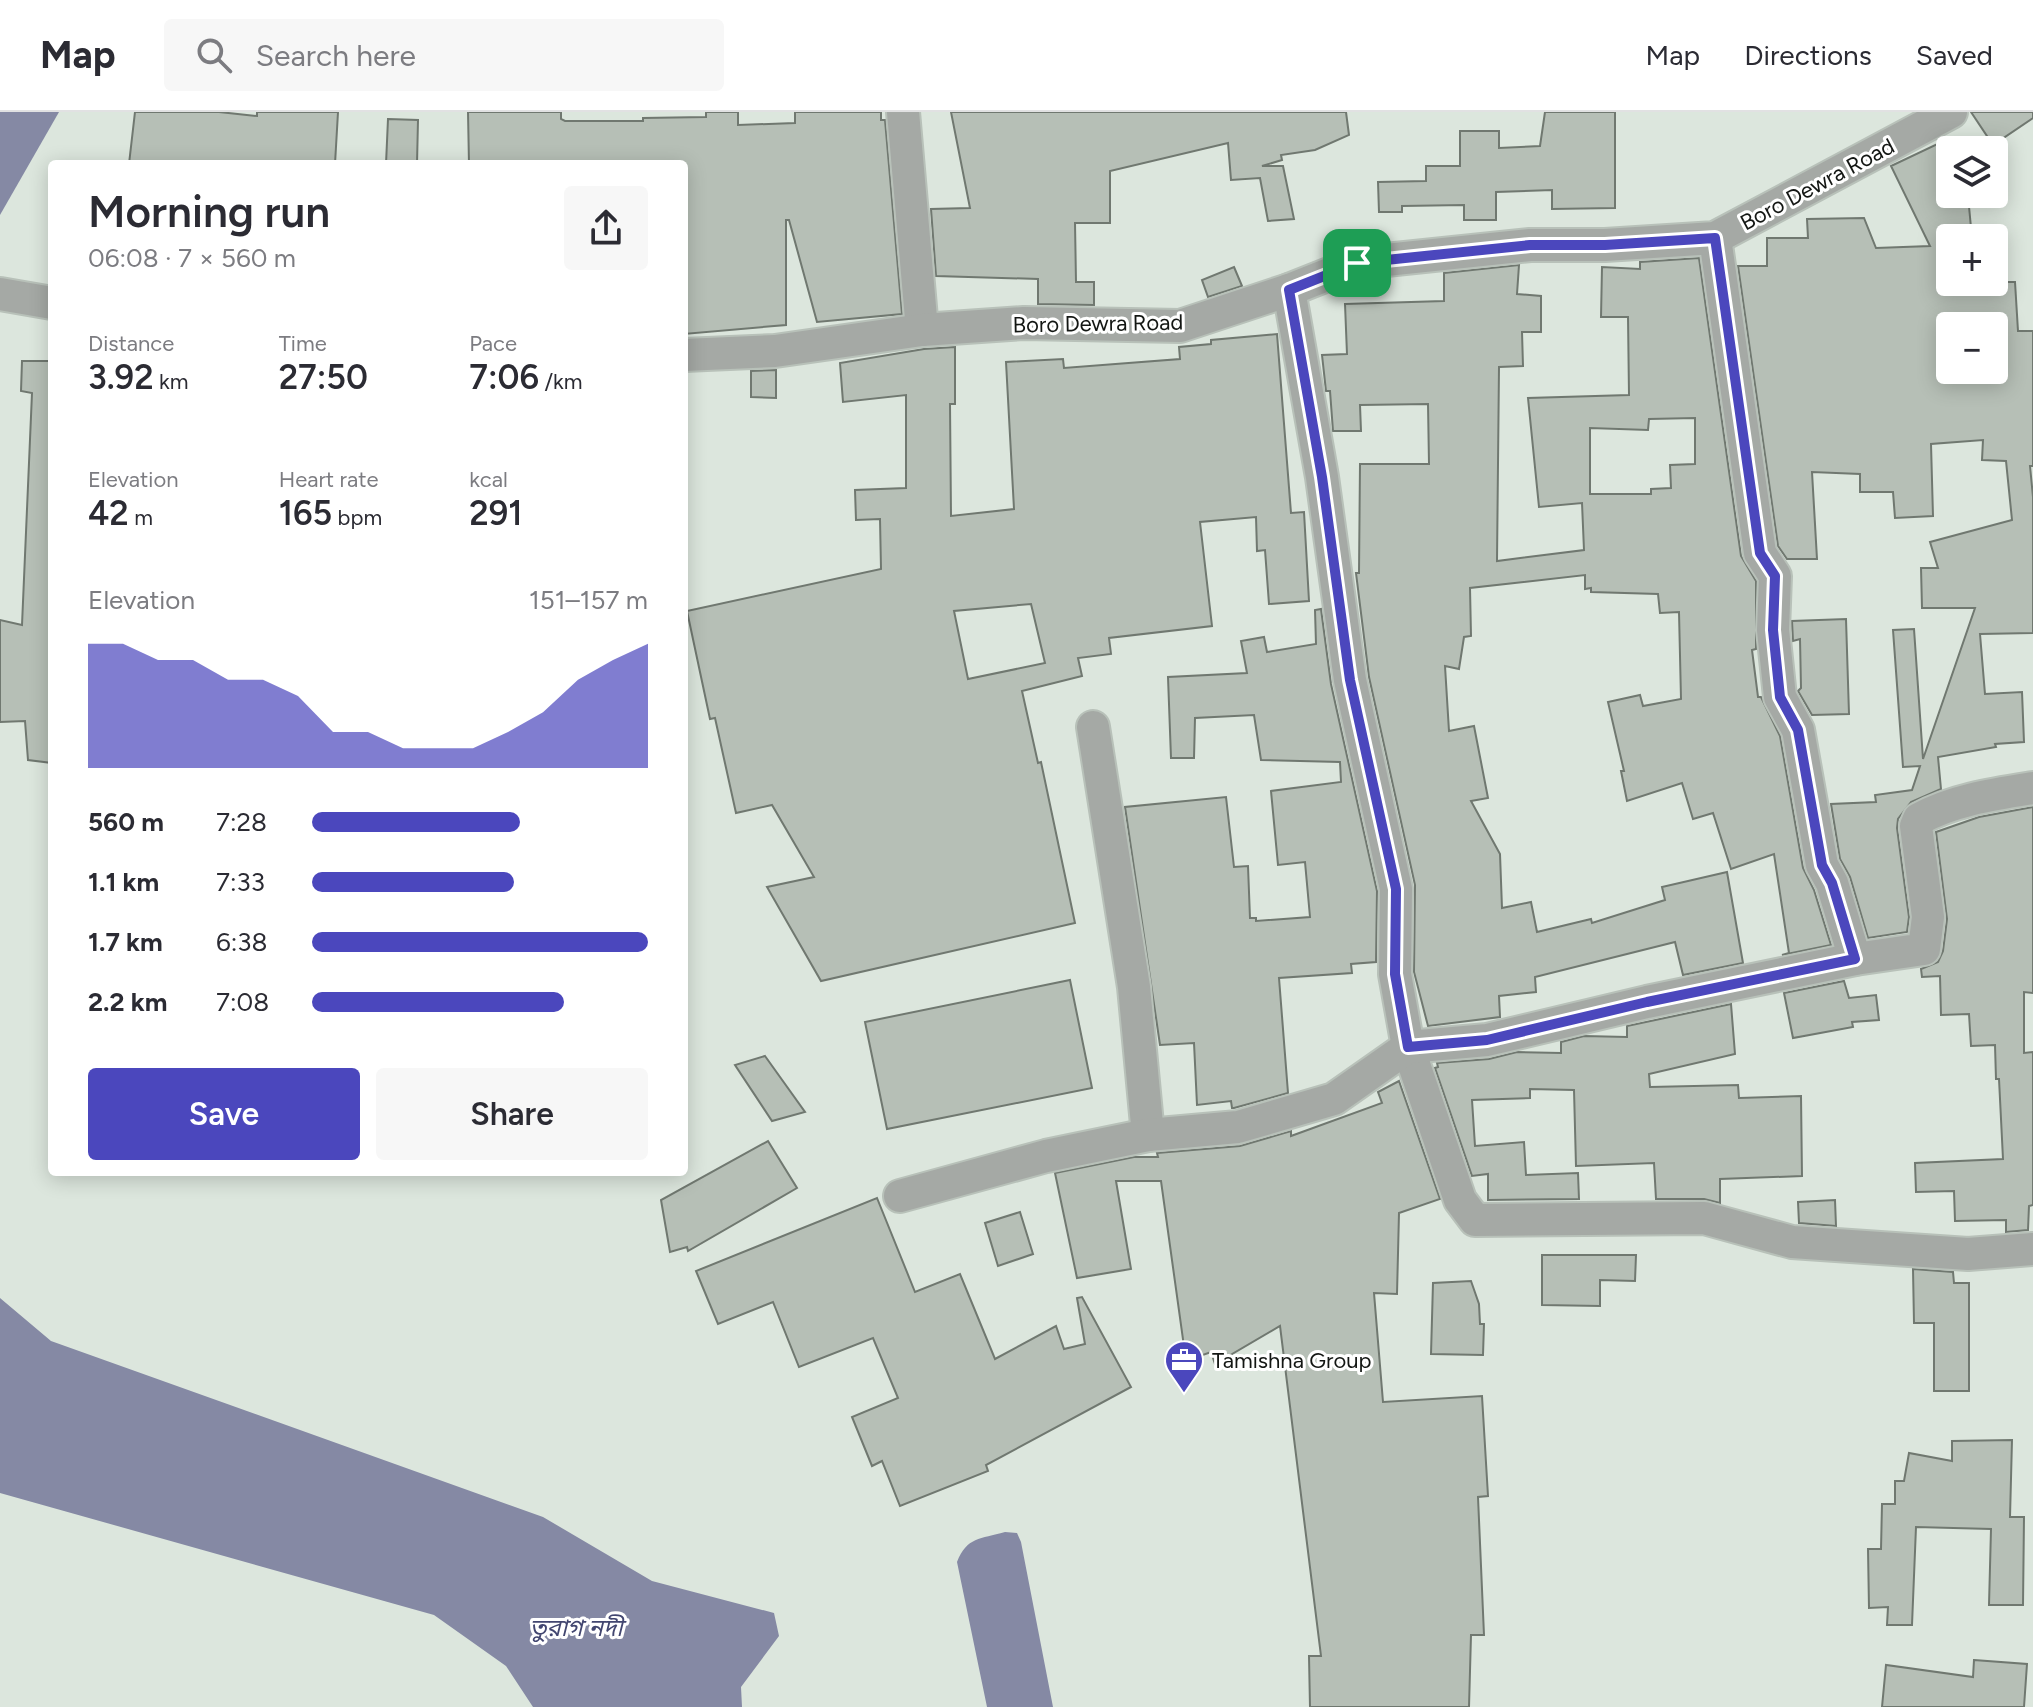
<!DOCTYPE html>
<html lang="en">
<head>
<meta charset="utf-8">
<style>
	body { margin:0; font-family:Figtree,"Noto Sans Bengali",sans-serif; background:#f7f7f7; color:#2b2b33; height:100vh; display:flex; flex-direction:column; font-size:30px; white-space:nowrap }
	* { box-sizing:border-box; margin:0 }
	p { font-size:26px; color:#7c7c81 }
	.icon { flex:none; width:44px; height:44px; fill:none; stroke:currentColor; stroke-width:2; stroke-linecap:round; stroke-linejoin:round }
	.map { position:relative; flex:1; overflow:hidden }
	.sheet { position:absolute; left:48px; top:48px; width:640px; height:1016px; display:flex; flex-direction:column; background:#fff; border-radius:8px; box-shadow:0 4px 20px #0003 }
	.sheet>* { flex:none }
	.fabs { position:absolute; left:1936px; top:24px; display:grid; gap:16px }
	.fabs a { display:grid; place-items:center; width:72px; height:72px; border-radius:8px; background:#fff; box-shadow:0 4px 20px #0003; font-size:40px }
	.pin { position:absolute; display:grid; place-items:center; width:68px; height:68px; color:#fff; margin:-34px; border-radius:16px; box-shadow:0 4px 12px #0006 }
	.round { display:grid; place-items:center; flex:none; width:84px; height:84px; border-radius:8px; background:#f7f7f7 }
	.head { display:flex; align-items:center; justify-content:space-between; height:136px; padding:0 40px }
	h1 { font-size:44px; font-weight:600; line-height:60px }
	.stats { display:grid; grid-template-columns:repeat(3,1fr); gap:12px; height:136px; padding:8px 40px }
	.stats div { display:grid; align-content:center }
	.stats b { font-size:34px; font-weight:600 }
	.stats small { font-size:22px; font-weight:400 }
	.stats p { font-size:22px }
	.chart { height:224px; padding:16px 40px }
	.chart p { display:flex; justify-content:space-between }
	.chart svg { width:100%; height:144px; margin-top:8px; fill:#4b47bd; opacity:.7 }
	.primary-button { display:flex; gap:16px; margin-top:auto; padding:16px 40px }
	.primary-button a { flex:1; height:92px; border-radius:8px; background:#4b47bd; color:#fff; font-size:32px; font-weight:600; line-height:92px; text-align:center }
	.primary-button a+a { background:#f7f7f7; color:#2b2b33 }
	ul { padding:0 40px; list-style:none; font-size:26px }
	li { display:grid; grid-template-columns:128px 96px 1fr; align-items:center; height:60px }
	li i { height:20px; border-radius:10px; background:#4b47bd }
	header { display:flex; align-items:center; gap:48px; box-sizing:border-box; height:112px; padding:0 40px; background:#fff; border-bottom:2px solid #e1e1e2 }
	header strong { font-size:38px }
	nav { display:flex; gap:44px; margin-inline-start:auto; font-size:28px }
	.search { width:560px; height:72px; background:#f7f7f7; display:flex; align-items:center; gap:20px; box-sizing:border-box; padding:0 28px; border-radius:8px; color:#7c7c81; font-size:30px }
	.map>svg:first-child { display:block }
</style>
</head>
<body>
<header>
<strong>Map</strong>
<div class="search"><svg class="icon" aria-label="search" viewBox="0 0 24 24"><circle cx="10" cy="10" r="6"/><path d="M15 15l6 6"/></svg>Search here</div>
<nav><a>Map</a><a>Directions</a><a>Saved</a></nav>
</header>
<div class="map">
<svg width="2033" height="1595" viewBox="0 0 2033 1595">
	<rect width="100%" height="100%" fill="#dce6dd"/>
	<g fill="#8589a4">
		<polygon points="0,0 59,0 0,103"/>
		<polygon points="0,1186 51,1229 543,1405 652,1469 774,1501 779,1524 741,1575 742,1595 533,1595 506,1554 434,1503 0,1381"/>
		<path d="M 1005,1420 L 1017,1421 L 1021,1430 L 1053,1595 L 987,1595 L 957,1450 C 967,1425 980,1427 1005,1420 Z"/>
	</g>
	<g fill="#b6bfb6" stroke="#707870" stroke-width="2" fill-rule="evenodd">
		<polygon points="135,0 219,0 257,4 257,0 338,0 335,52 129,52"/>
		<polygon points="468,0 561,0 561,7 565,9 643,9 643,6 706,5 706,0 738,0 738,13 795,11 795,0 881,0 881,8 885,8 902,202 817,210 789,108 786,108 786,213 684,222 684,52 469,52"/>
		<polygon points="951,0 1346,0 1349,23 1315,38 1281,43 1282,48 1262,54 1283,54 1294,107 1268,109 1260,66 1231,68 1228,31 1110,59 1110,111 1075,111 1076,170 1094,170 1094,193 1038,192 1038,167 936,164 931,97 970,96"/>
		<polygon points="1545,0 1615,0 1615,96 1552,97 1552,78 1496,80 1496,108 1464,108 1464,93 1402,94 1402,100 1379,100 1378,70 1426,69 1426,54 1460,54 1460,19 1499,19 1499,36 1540,34"/>
		<polygon points="1971,0 2033,0 2033,6 1993,33"/>
		<polygon points="388,7 418,8 417,52 386,52"/>
		<path d="M 1950,26 L 1950,86 L 1968,84 L 1972,126 L 1950,126 L 1950,170 L 2015,170 L 2018,219 L 2033,219 L 2033,354 L 2030,354 L 2033,385 L 2033,521 L 1980,522 L 1985,582 L 2022,580 L 2024,630 L 1995,632 L 1996,635 L 1938,645 L 1941,677 L 1911,690 L 1898,707 L 1897,716 L 1909,805 L 1907,820 L 1868,826 L 1850,765 L 1840,747 L 1831,692 L 1876,690 L 1875,683 L 1912,678 L 1920,654 L 1903,655 L 1893,518 L 1914,517 L 1923,647 L 1975,496 L 1922,496 L 1921,456 L 1938,456 L 1930,430 L 2012,408 L 2006,349 L 1982,348 L 1983,328 L 1931,332 L 1933,404 L 1895,406 L 1893,380 L 1860,380 L 1860,362 L 1812,360 L 1817,447 L 1787,447 L 1778,434 L 1738,154 L 1767,154 L 1767,126 L 1808,126 L 1807,107 L 1864,106 L 1876,136 L 1930,134 L 1891,54 ZM 1950,214 L 1994,214 L 1994,258 L 1950,258 Z"/>
		<path d="M 1699,146 L 1741,444 L 1756,469 L 1756,537 L 1752,538 L 1758,585 L 1761,585 L 1780,624 L 1803,756 L 1814,778 L 1831,833 L 1782,843 L 1789,841 L 1774,742 L 1731,757 L 1713,701 L 1693,707 L 1682,671 L 1627,689 L 1621,659 L 1624,659 L 1608,590 L 1640,583 L 1643,594 L 1681,587 L 1679,500 L 1660,501 L 1658,482 L 1591,480 L 1591,476 L 1585,477 L 1585,463 L 1470,476 L 1471,524 L 1464,525 L 1459,557 L 1445,554 L 1449,619 L 1474,614 L 1488,686 L 1471,689 L 1500,742 L 1502,796 L 1531,790 L 1537,820 L 1591,807 L 1592,811 L 1665,788 L 1662,775 L 1727,760 L 1743,851 L 1683,863 L 1675,830 L 1535,865 L 1536,880 L 1499,884 L 1500,905 L 1428,914 L 1414,860 L 1415,773 L 1369,565 L 1356,461 L 1359,461 L 1360,352 L 1429,352 L 1428,292 L 1360,293 L 1361,319 L 1333,319 L 1330,279 L 1326,279 L 1322,243 L 1347,242 L 1345,192 L 1444,189 L 1444,161 L 1519,153 L 1517,182 L 1541,184 L 1541,220 L 1522,220 L 1523,254 L 1499,255 L 1497,449 L 1584,438 L 1582,391 L 1539,395 L 1528,286 L 1629,283 L 1628,205 L 1601,205 L 1602,155 L 1640,157 L 1640,150 ZM 1695,306 L 1695,352 L 1670,353 L 1671,376 L 1651,377 L 1651,382 L 1590,382 L 1590,316 L 1648,318 L 1649,307 Z"/>
		<polygon points="1234,155 1242,174 1208,185 1202,168"/>
		<path d="M 1277,222 L 1291,401 L 1304,400 L 1309,489 L 1269,492 L 1265,438 L 1257,439 L 1256,405 L 1200,410 L 1212,514 L 1109,526 L 1111,542 L 1078,546 L 1082,564 L 1022,579 L 1038,651 L 1041,650 L 1075,811 L 821,869 L 767,775 L 814,765 L 772,693 L 736,701 L 715,606 L 710,607 L 687,499 L 881,457 L 880,407 L 856,408 L 855,378 L 906,376 L 906,283 L 843,290 L 840,251 L 924,237 L 955,235 L 955,292 L 950,292 L 951,404 L 1014,397 L 1006,250 L 1063,247 L 1064,256 L 1180,247 L 1179,235 L 1211,232 L 1211,228 ZM 1031,492 L 1045,551 L 968,567 L 954,499 Z"/>
		<polygon points="22,249 52,249 52,651 28,648 25,609 0,610 0,508 22,513 32,281 21,279"/>
		<polygon points="776,258 776,286 751,285 751,259"/>
		<polygon points="1321,497 1331,572 1377,779 1376,850 1351,852 1352,861 1279,866 1288,981 1234,996 1232,996 1231,989 1197,993 1194,931 1160,933 1125,695 1226,685 1234,755 1248,754 1250,806 1256,806 1256,809 1310,805 1305,750 1278,753 1271,679 1341,670 1340,650 1261,648 1254,603 1195,606 1194,646 1171,646 1168,565 1247,561 1241,529 1264,525 1267,540 1316,532 1315,498"/>
		<polygon points="1846,507 1849,602 1812,603 1798,579 1801,576 1800,527 1793,529 1792,509"/>
		<polygon points="2033,695 2033,881 2024,880 2024,941 2033,940 2033,1093 2029,1094 2028,1118 2006,1120 2006,1108 1955,1109 1954,1079 1916,1080 1915,1051 2003,1047 1999,967 1996,967 1995,933 1971,934 1969,902 1941,903 1940,864 1922,865 1921,857 1938,850 1943,839 1947,807 1936,720 1979,705"/>
		<polygon points="1070,868 1092,976 887,1017 865,910"/>
		<polygon points="1844,869 1849,886 1876,883 1879,908 1852,910 1853,915 1793,926 1784,881"/>
		<polygon points="1731,892 1735,942 1649,962 1650,975 1738,973 1739,986 1801,984 1802,1064 1720,1067 1720,1091 1704,1087 1656,1087 1654,1051 1576,1054 1574,978 1530,977 1530,986 1472,988 1475,1034 1524,1030 1526,1063 1578,1061 1579,1087 1488,1088 1488,1062 1472,1064 1435,956 1438,955 1437,951 1489,947 1517,940 1561,941 1561,930 1584,924 1627,925 1627,914"/>
		<polygon points="765,944 805,1000 772,1009 735,953"/>
		<polygon points="1399,969 1440,1087 1399,1101 1397,1182 1374,1181 1383,1290 1482,1284 1488,1384 1478,1385 1484,1523 1471,1523 1469,1595 1310,1595 1309,1544 1321,1544 1280,1214 1215,1252 1211,1240 1186,1249 1161,1069 1116,1069 1131,1157 1077,1166 1055,1061 1134,1045 1158,1045 1157,1041 1240,1034 1291,1019 1291,1024 1382,991 1378,980"/>
		<polygon points="768,1029 797,1076 688,1139 687,1135 670,1140 661,1088"/>
		<polygon points="877,1086 915,1180 960,1162 995,1247 1056,1214 1064,1237 1085,1232 1077,1186 1082,1185 1131,1275 986,1353 988,1359 900,1394 882,1349 872,1354 852,1305 898,1286 873,1226 799,1255 773,1190 718,1212 696,1159"/>
		<polygon points="1835,1088 1836,1114 1799,1111 1798,1090"/>
		<polygon points="1020,1100 1033,1142 998,1154 985,1111"/>
		<polygon points="1542,1143 1636,1143 1635,1169 1600,1168 1600,1194 1542,1193"/>
		<polygon points="1913,1157 1953,1160 1954,1171 1969,1171 1969,1279 1934,1279 1934,1211 1914,1211"/>
		<polygon points="1471,1169 1479,1192 1480,1212 1484,1212 1483,1243 1431,1242 1433,1171"/>
		<polygon points="2012,1328 2010,1405 2024,1405 2023,1493 1989,1493 1991,1417 1916,1415 1912,1513 1887,1513 1888,1495 1869,1496 1868,1437 1881,1437 1882,1392 1895,1392 1895,1369 1904,1369 1909,1341 1952,1349 1952,1329"/>
		<polygon points="1974,1548 2027,1552 2024,1595 1882,1595 1886,1553 1973,1565"/>
	</g>
	<g fill="none" stroke-linecap="round" stroke-linejoin="round">
		<defs>
			<g id="minor">
				<polyline points="903,0 922,218"/>
				<polyline points="1715,126 1760,441 1775,464 1773,518 1780,585 1798,618 1822,753 1832,771 1855,847"/>
				<polyline points="1289,178 1322,365 1350,568 1396,777 1395,862 1408,935 1460,1088 1475,1108 1704,1106 1792,1130 1968,1142 2033,1137"/>
				<polyline points="0,182 52,191"/>
				<polyline points="684,243 775,239 922,218 1024,211 1180,214 1289,178 1357,151 1530,133 1605,133 1715,126 1951,0"/>
				<polyline points="1093,615 1134,875 1148,1023"/>
				<path d="M 900,1084 L 1046,1044 L 1148,1023 L 1238,1015 L 1334,987 L 1408,935 L 1487,928 L 1647,890 L 1855,847 L 1924,837 L 1928,805 L 1916,714 L 1919,707 C 1953,688 1995,682 2033,676"/>
			</g>
		</defs>
		<use href="#minor" stroke="#b8c1b9" stroke-width="36"/>
		<use href="#minor" stroke="#a5a9a5" stroke-width="32"/>
	</g>
	<g fill="none" stroke-linecap="round" stroke-linejoin="round">
		<defs>
			<polygon id="route" points="1715,126 1760,441 1775,464 1773,518 1780,585 1798,618 1822,753 1832,771 1855,847 1647,890 1487,928 1408,935 1395,862 1396,777 1350,568 1322,365 1289,178 1357,151 1530,133 1605,133"/>
		</defs>
		<use href="#route" stroke="#fff" stroke-width="16"/>
		<use href="#route" stroke="#4b47bd" stroke-width="10"/>
	</g>
	<defs>
		<symbol id="office-pin" viewBox="-11 -11 22 30"><path d="M0 17L-7.5 6A9.5 9.5 0 1 1 7.5 6Z" fill="#4b47bd" stroke="#fff"/><path d="M-6-3h4V-5.5h4V-3h4V5H-6ZM-1-4.5V-3h2v-1.5ZM-6 0V1H6V0Z" fill="#fff"/></symbol>
	</defs>
	<g fill-rule="evenodd">
		<use href="#office-pin" x="1162" y="1226" width="44" height="60"/>
	</g>
	<g text-anchor="middle" stroke-width="6" stroke-linejoin="round" paint-order="stroke">
		<g font-size="22" fill="#131613" stroke="#fff">
			<text transform="translate(1817 72) rotate(-28)" y="8">Boro Dewra Road</text>
			<text transform="translate(1098 211) rotate(-1)" y="8">Boro Dewra Road</text>
		</g>
		<g font-size="22" fill="#131613" stroke="#fff" text-anchor="start">
			<text x="1212" y="1256">Tamishna Group</text>
		</g>
		<g font-size="24" font-style="italic" fill="#424670" stroke="#fff">
			<text x="576" y="1524">তুরাগ নদী</text>
		</g>
	</g>
</svg>
<div class="fabs">
<a><svg class="icon" aria-label="layers" viewBox="0 0 24 24"><path d="M12 4l9 5-9 5-9-5zM3 14l9 5 9-5"/></svg></a>
<a>+</a>
<a>−</a>
</div>
<div class="pin" style="left:1357px;top:151px;background:#1e9e55"><svg class="icon" aria-label="arrive" viewBox="0 0 24 24"><path d="M6 21V4h12l-3 4 3 4H6"/></svg></div>
<section class="sheet">
<div class="head"><div><h1>Morning run</h1><p>06:08 · 7 × 560 m</p></div><a class="round"><svg class="icon" aria-label="share" viewBox="0 0 24 24"><path d="M12 15V3M7 8l5-5 5 5M5 13v7h14v-7"/></svg></a></div>
<div class="stats">
<div><p>Distance</p><b>3.92<small> km</small></b></div>
<div><p>Time</p><b>27:50</b></div>
<div><p>Pace</p><b>7:06<small> /km</small></b></div>
</div>
<div class="stats">
<div><p>Elevation</p><b>42<small> m</small></b></div>
<div><p>Heart rate</p><b>165<small> bpm</small></b></div>
<div><p>kcal</p><b>291</b></div>
</div>
<div class="chart"><p><span>Elevation</span>151–157 m</p>
<svg viewBox="0 0 160 44" preserveAspectRatio="none"><path d="M0 44V6L10 6L20 11L30 11L40 17L50 17L60 22L70 33L80 33L90 38L100 38L110 38L120 33L130 27L140 17L150 11L160 6V44z"/></svg>
</div>
<ul>
<li><b>560 m</b>7:28<i style="width:62%"></i></li>
<li><b>1.1 km</b>7:33<i style="width:60%"></i></li>
<li><b>1.7 km</b>6:38<i style="width:100%"></i></li>
<li><b>2.2 km</b>7:08<i style="width:75%"></i></li>
</ul>
<div class="primary-button"><a>Save</a><a>Share</a></div>
</section>
</div>
</body>
</html>
